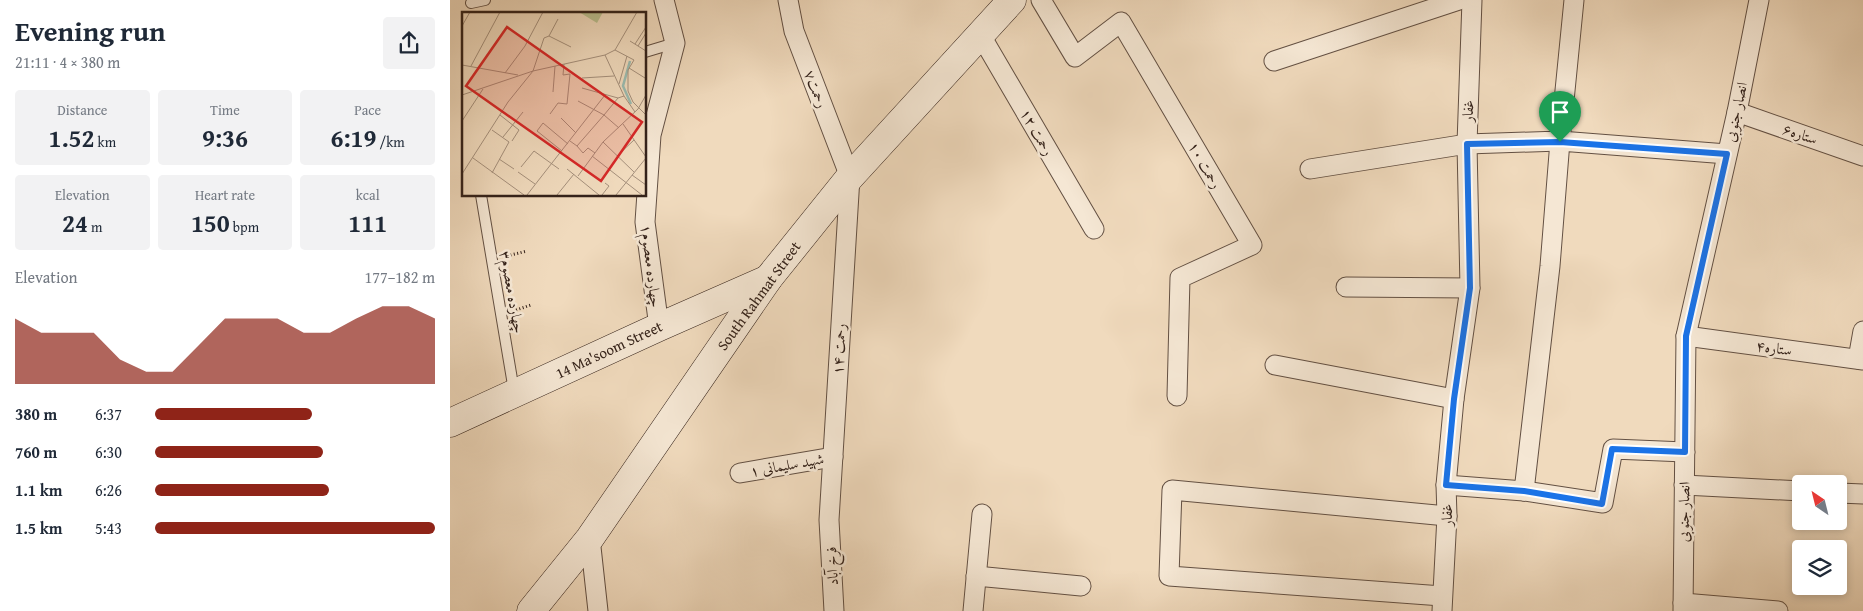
<!DOCTYPE html>
<html lang="en">
<head>
<meta charset="utf-8">
<style>
	body { margin:0; font-family:"Gentium Book Plus",Amiri,serif; background:#f2f2f3; color:#1f2937; height:100vh; display:flex; flex-direction:column; font-size:19px; white-space:nowrap }
	* { box-sizing:border-box; margin:0 }
	p { font-size:16px; color:#747a83 }
	.icon { flex:none; width:28px; height:28px; fill:none; stroke:currentColor; stroke-width:2; stroke-linecap:round; stroke-linejoin:round }
	.map { position:relative; flex:1; overflow:hidden }
	.side { display:flex; flex-direction:column; background:#fff; width:450px }
	.side>* { flex:none }
	.needle { width:32px; rotate:325deg }
	.tools { position:absolute; left:1342px; top:475px; display:grid; gap:10px }
	.tools a { display:grid; place-items:center; width:55px; height:55px; border-radius:5px; background:#fff; box-shadow:0 2px 8px #0003; font-size:25px }
	.pin { position:absolute; display:grid; place-items:center; width:42px; height:42px; color:#fff; margin:-51px -21px; border-radius:50% 50% 50% 0; rotate:-45deg; box-shadow:0 0 5px #0007 }
	.pin .icon { rotate:45deg }
	.round { display:grid; place-items:center; flex:none; width:52px; height:52px; border-radius:5px; background:#f2f2f3 }
	.summary { display:flex; align-items:center; justify-content:space-between; height:85px; padding:0 15px }
	h1 { font-size:28px; font-weight:800; line-height:38px }
	.figures { display:grid; grid-template-columns:repeat(3,1fr); gap:8px; height:85px; padding:5px 15px }
	.figures div { display:grid; align-content:center; border-radius:5px; background:#f2f2f3; text-align:center }
	.figures b { font-size:25px; font-weight:800 }
	.figures small { font-size:14px; font-weight:400 }
	.figures p { font-size:14px }
	.chart { height:140px; padding:10px 15px }
	.chart p { display:flex; justify-content:space-between }
	.chart svg { width:100%; height:90px; margin-top:5px; fill:#8f2418; opacity:.7 }
	ul { padding:0 15px; list-style:none; font-size:16px }
	li { display:grid; grid-template-columns:80px 60px 1fr; align-items:center; height:38px }
	li i { height:12px; border-radius:6px; background:#8f2418 }
	main { display:flex; flex:1; min-height:0 }
	.map>svg:first-child { display:block }
</style>
</head>
<body>
<main>
<section class="side">
<div class="summary"><div><h1>Evening run</h1><p>21:11 · 4 × 380 m</p></div><a class="round"><svg class="icon" aria-label="share" viewBox="0 0 24 24"><path d="M12 15V3M7 8l5-5 5 5M5 13v7h14v-7"/></svg></a></div>
<div class="figures">
<div><p>Distance</p><b>1.52<small> km</small></b></div>
<div><p>Time</p><b>9:36</b></div>
<div><p>Pace</p><b>6:19<small> /km</small></b></div>
</div>
<div class="figures">
<div><p>Elevation</p><b>24<small> m</small></b></div>
<div><p>Heart rate</p><b>150<small> bpm</small></b></div>
<div><p>kcal</p><b>111</b></div>
</div>
<div class="chart"><p><span>Elevation</span>177–182 m</p>
<svg viewBox="0 0 160 44" preserveAspectRatio="none"><path d="M0 44V12L10 19L20 19L30 19L40 32L50 38L60 38L70 25L80 12L90 12L100 12L110 19L120 19L130 12L140 6L150 6L160 12V44z"/></svg>
</div>
<ul>
<li><b>380 m</b>6:37<i style="width:56%"></i></li>
<li><b>760 m</b>6:30<i style="width:60%"></i></li>
<li><b>1.1 km</b>6:26<i style="width:62%"></i></li>
<li><b>1.5 km</b>5:43<i style="width:100%"></i></li>
</ul>
</section>
<div class="map">
<svg width="1413" height="611" viewBox="0 0 1413 611">
	<rect width="100%" height="100%" fill="#f0dabd"/>
	<filter id="stains"><feTurbulence type="fractalNoise" baseFrequency=".004" numOctaves="4"/><feColorMatrix values="0 0 0 0 .2 0 0 0 0 .09 0 0 0 0 .02 0 0 0 .5 -.17"/></filter>
	<radialGradient id="worn" r=".72"><stop offset=".6" stop-color="#630" stop-opacity="0"/><stop offset="1" stop-color="#630" stop-opacity=".3"/></radialGradient>
	<g fill="none" stroke-linecap="round" stroke-linejoin="round">
		<defs>
			<g id="lane">
				<polyline points="21,3 35,0"/>
				<polyline points="195,52 225,43"/>
				<polyline points="31,195 64,391"/>
			</g>
			<g id="street">
				<polyline points="338,0 344,31 400,177 379,520 384,611"/>
				<polyline points="591,0 625,57 671,22 802,245 730,278 727,396"/>
				<polyline points="530,34 644,229"/>
				<polyline points="824,61 1009,0"/>
				<polyline points="1287,112 1413,156"/>
				<polyline points="860,169 1017,144 1110,141 1124,0"/>
				<polyline points="896,287 1020,288"/>
				<polyline points="209,327 195,222 201,135 225,43 214,0"/>
				<polyline points="1236,336 1413,360"/>
				<polyline points="1408,359 1413,331"/>
				<polyline points="825,365 1004,399"/>
				<polyline points="290,473 383,457"/>
				<polyline points="996,485 1074,491 1100,266 1110,141 1277,154"/>
				<polyline points="1234,485 1351,491"/>
				<polyline points="1074,491 1153,503 1163,449 1235,452"/>
				<polyline points="1389,493 1413,494"/>
				<polyline points="140,538 148,611"/>
				<polyline points="526,576 631,586"/>
				<polyline points="992,596 719,576 722,490 997,516"/>
				<polyline points="1233,603 1328,611"/>
				<polyline points="523,611 532,514"/>
				<polyline points="992,611 997,516 996,485 1004,399 1020,288 1017,144 1022,0"/>
				<polyline points="1233,611 1236,336 1287,112 1309,0"/>
			</g>
			<g id="secondary">
				<polyline points="0,423 209,327 318,279"/>
				<polyline points="81,611 140,538 318,279 400,177 562,0"/>
			</g>
		</defs>
		<use href="#lane" stroke="#635043" stroke-width="12"/>
		<use href="#street" stroke="#635043" stroke-width="21"/>
		<use href="#secondary" stroke="#34221a" stroke-width="29"/>
		<g stroke="#34221a" stroke-width="3" stroke-dasharray="1 2.5" stroke-linecap="butt">
			<polyline points="57,256 77,251"/>
			<polyline points="66,310 81,305"/>
		</g>
		<use href="#lane" stroke="#f5e7d4" stroke-width="10"/>
		<use href="#street" stroke="#f5e7d4" stroke-width="19"/>
		<use href="#secondary" stroke="#f5e7d4" stroke-width="28"/>
	</g>
	<g fill="none" stroke-linecap="round" stroke-linejoin="round">
		<defs>
			<polygon id="route" points="1110,142 1277,154 1236,336 1235,452 1162,449 1152,504 1074,491 996,485 1004,399 1020,288 1017,144"/>
		</defs>
		<use href="#route" stroke="#fff" stroke-width="10"/>
		<use href="#route" stroke="#1a73e8" stroke-width="6"/>
	</g>
	<g text-anchor="middle" stroke-width="5" stroke-linejoin="round" paint-order="stroke">
		<g font-size="15" fill="#34221a" stroke="#f5e7d4">
			<text transform="translate(366 89) rotate(69)" y="5">رحمت۷</text>
			<text transform="translate(1018 111) rotate(-88)" y="5">غفار</text>
			<text transform="translate(1286 112) rotate(-78)" y="5">انصار جنوبی</text>
			<text transform="translate(587 132) rotate(60)" y="5">رحمت ۱۲</text>
			<text transform="translate(1350 134) rotate(19)" y="5">ستاره۶</text>
			<text transform="translate(755 165) rotate(60)" y="5">رحمت ۱۰</text>
			<text transform="translate(201 266) rotate(83)" y="5">چهارده معصوم۱</text>
			<text transform="translate(62 292) rotate(80)" y="5">چهارده معصوم۳</text>
			<text transform="translate(309 296) rotate(-54)" y="5">South Rahmat Street</text>
			<text transform="translate(1324 348) rotate(8)" y="5">ستاره۴</text>
			<text transform="translate(389 349) rotate(-87)" y="5">رحمت ۱۴</text>
			<text transform="translate(159 350) rotate(-25)" y="5">14 Ma'soom Street</text>
			<text transform="translate(337 465) rotate(-10)" y="5">شهید سلیمانی ۱</text>
			<text transform="translate(1234 512) rotate(-89)" y="5">انصار جنوبی</text>
			<text transform="translate(997 515) rotate(-89)" y="5">غفار</text>
			<text transform="translate(382 566) rotate(-93)" y="5">فرخ آباد</text>
		</g>
	</g>
	<g transform="translate(12 12)">
		<rect width="184" height="184" fill="#f0dabd"/>
		<path d="M 117,0 L 141,0 L 135,11 Z" fill="#bac090"/>
		<path fill="none" stroke="#9abbb0" stroke-width="2.5" d="M 168,49 L 161,74 L 169,92"/>
		<path fill="none" stroke="#a5907c" stroke-width="1" d="M 0,14 L 8,0M 87,24 L 109,35M 168,29 L 184,39M 173,32 L 184,15M 176,34 L 184,21M 153,38 L 172,48 L 166,58 L 166,79 L 171,90 L 184,103M 143,43 L 162,84 L 173,100M 0,53 L 56,63M 9,54 L 38,0M 167,56 L 183,66M 43,61 L 63,34 L 81,0M 120,66 L 152,64M 157,72 L 165,44M 120,76 L 156,86 L 162,84M 91,80 L 93,54M 0,83 L 71,59 L 143,43 L 153,38 L 175,0M 116,89 L 142,103 L 156,86M 88,102 L 96,91 L 105,92 L 108,62 L 101,63 L 102,52M 38,103 L 57,118 L 50,129M 99,106 L 114,121M 0,109 L 21,77M 161,112 L 184,145M 30,118 L 47,130 L 30,161M 41,125 L 61,100M 108,129 L 115,134 L 142,103 L 157,116M 141,130 L 172,160M 115,134 L 121,141 L 126,136 L 133,141M 100,139 L 75,119 L 81,111 L 106,132M 130,144 L 180,183M 155,144 L 172,128M 11,146 L 62,183M 37,147 L 52,157M 59,155 L 72,139 L 97,157M 105,157 L 137,183M 56,160 L 73,172M 0,162 L 46,90 L 71,59 L 82,26 L 87,24 L 96,7M 170,163 L 184,173M 116,164 L 141,130 L 176,97 L 184,83M 65,183 L 143,83M 95,183 L 112,162M 140,183 L 147,174 L 143,171M 154,183 L 184,146"/>
		<path fill="#d62828" fill-opacity="0.15" stroke="#d62828" stroke-width="2.5" d="M 45,15 L 180,110 L 139,169 L 4,74 Z"/>
		<rect width="184" height="184" fill="none" stroke="#34221a" stroke-width="2.5"/>
	</g>
	<rect width="100%" height="100%" filter="url(#stains)"/>
	<rect width="100%" height="100%" fill="url(#worn)"/>
</svg>
<div class="tools">
<a><svg class="needle" viewBox="-14 -14 28 28"><path d="M0-13l5 13h-10z" fill="#e53935"/><path d="M0 13l5-13h-10z" fill="#747a83"/></svg></a>
<a><svg class="icon" aria-label="layers" viewBox="0 0 24 24"><path d="M12 4l9 5-9 5-9-5zM3 14l9 5 9-5"/></svg></a>
</div>
<div class="pin" style="left:1110px;top:142px;background:#1e9e55"><svg class="icon" aria-label="arrive" viewBox="0 0 24 24"><path d="M6 21V4h12l-3 4 3 4H6"/></svg></div>
</div>
</main>
</body>
</html>
